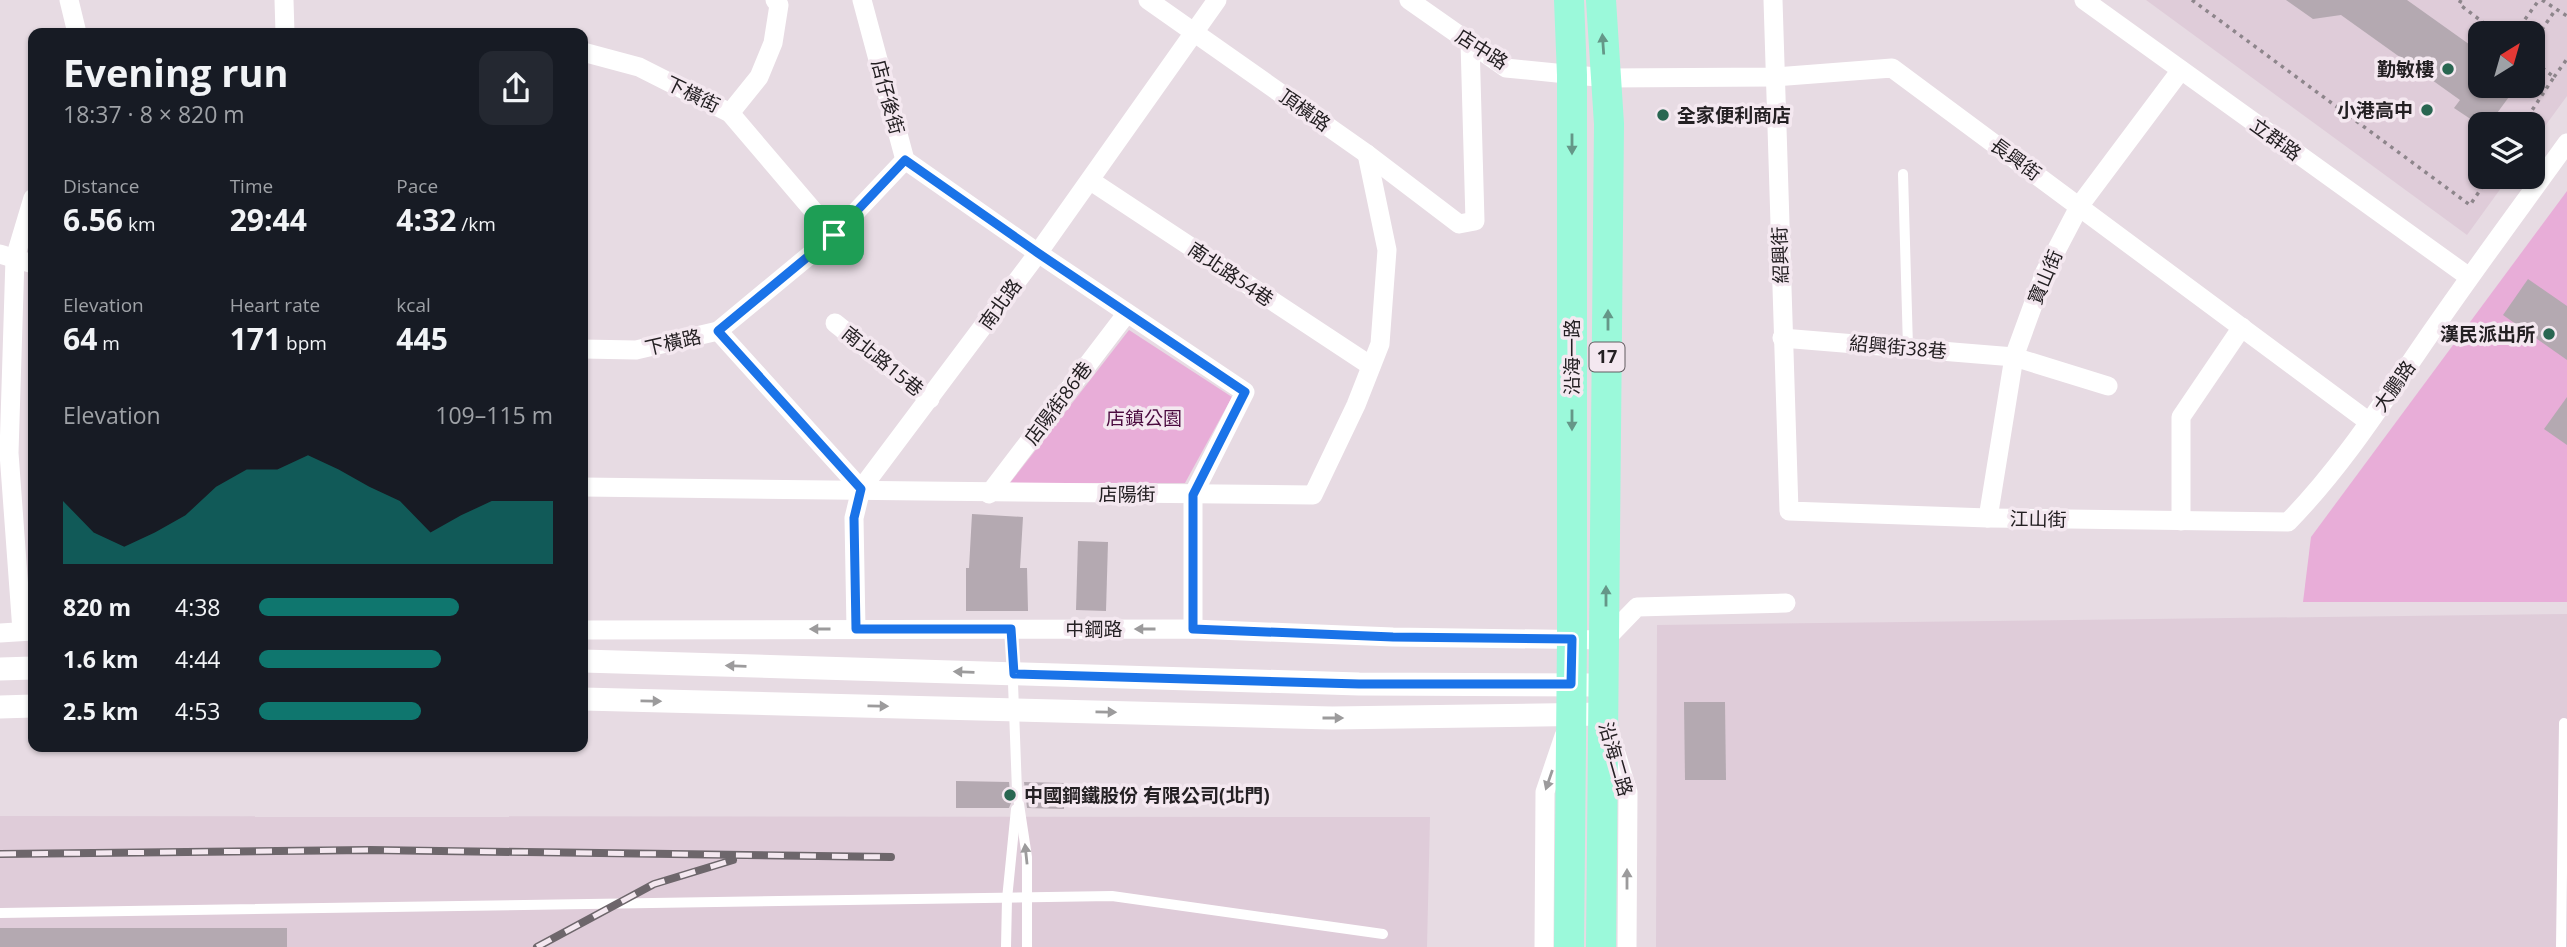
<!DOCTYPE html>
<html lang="en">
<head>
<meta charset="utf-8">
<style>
	body { margin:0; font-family:"Open Sans","Noto Sans TC",sans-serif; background:#242831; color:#f1f3f6; height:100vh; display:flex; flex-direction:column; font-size:26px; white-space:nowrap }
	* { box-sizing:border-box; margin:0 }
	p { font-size:23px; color:#9ea1a6 }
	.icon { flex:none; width:38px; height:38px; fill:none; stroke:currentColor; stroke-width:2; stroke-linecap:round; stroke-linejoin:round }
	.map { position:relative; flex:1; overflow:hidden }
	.drawer { position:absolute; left:28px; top:28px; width:560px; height:724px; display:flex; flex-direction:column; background:#171b24; border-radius:14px; box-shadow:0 2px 5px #0004 }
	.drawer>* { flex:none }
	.needle { width:46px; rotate:37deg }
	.buttons { position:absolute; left:2468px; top:21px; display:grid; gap:14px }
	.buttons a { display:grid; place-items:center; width:77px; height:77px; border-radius:14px; background:#171b24; box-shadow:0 2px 5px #0004; font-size:35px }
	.pin { position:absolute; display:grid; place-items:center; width:60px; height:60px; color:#fff; margin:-30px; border-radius:14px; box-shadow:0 4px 10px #0006 }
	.round { display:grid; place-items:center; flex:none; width:74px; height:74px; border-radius:14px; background:#242831 }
	.summary { display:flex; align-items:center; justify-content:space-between; height:119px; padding:0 35px }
	h1 { font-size:38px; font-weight:700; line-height:52px }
	.figures { display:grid; grid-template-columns:repeat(3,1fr); gap:10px; height:119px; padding:7px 35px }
	.figures div { display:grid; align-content:center }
	.figures b { font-size:30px; font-weight:700 }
	.figures small { font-size:19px; font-weight:400 }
	.figures p { font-size:19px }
	.chart { height:196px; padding:14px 35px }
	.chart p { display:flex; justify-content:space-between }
	.chart svg { width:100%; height:126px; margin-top:7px; fill:#0f766e; opacity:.7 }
	ul { padding:0 35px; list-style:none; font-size:23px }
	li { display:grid; grid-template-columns:112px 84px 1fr; align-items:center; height:52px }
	li i { height:18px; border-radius:9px; background:#0f766e }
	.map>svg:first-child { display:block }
</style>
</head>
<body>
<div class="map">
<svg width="2567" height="947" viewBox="0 0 2567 947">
	<rect width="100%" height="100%" fill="#e7dbe3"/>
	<g fill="#dfccd9" fill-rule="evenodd">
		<path d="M 2146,0 L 2567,0 L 2567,96 L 2532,144 L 2532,124 L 2480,124 L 2480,177 L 2509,177 L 2467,235 ZM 2480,33 L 2532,33 L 2532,86 L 2480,86 Z"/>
		<polygon points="2567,614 2567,947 1656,947 1657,625"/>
		<polygon points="0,816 1430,817 1427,947 0,947"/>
	</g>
	<g fill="#e8add8">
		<polygon points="2567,191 2567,602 2303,602 2311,537"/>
		<polygon points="1129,330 1232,397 1185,483 1010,483"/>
	</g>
	<g fill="#b4a9b1">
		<polygon points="2286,0 2407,0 2480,52 2480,86 2517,86 2489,124 2478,124 2454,108 2460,100 2341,15 2313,19"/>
		<polygon points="2528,279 2567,306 2567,360 2503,315"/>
		<polygon points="2567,397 2567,445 2544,429"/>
		<polygon points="972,514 1023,517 1020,568 1027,568 1028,611 966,611 966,568 969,568"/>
		<polygon points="1078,541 1108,542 1106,611 1076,610"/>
		<polygon points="1684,702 1725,702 1726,780 1685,780"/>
		<polygon points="956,781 1009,782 1011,803 1009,808 956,808"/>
		<polygon points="1024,782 1064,783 1064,809 1027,808"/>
		<rect x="0" y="928" width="287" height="19"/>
	</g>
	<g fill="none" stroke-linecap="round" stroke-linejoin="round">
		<g stroke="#8d858b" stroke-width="3.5" stroke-dasharray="3.5 5" stroke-linecap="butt">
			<polyline points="2192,0 2470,205 2489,177"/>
			<polyline points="2461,0 2459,4 2497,33"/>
			<polyline points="2542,0 2567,16"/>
			<polyline points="2515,33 2539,0"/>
			<polyline points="2532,44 2556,9"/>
			<polyline points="2554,77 2567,59"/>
			<polyline points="2523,124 2554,77 2532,60"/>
		</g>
		<g stroke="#fff" stroke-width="10">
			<polyline points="1903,174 1908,347"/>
			<polyline points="1011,629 1017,791 1027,857 1027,947"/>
			<polyline points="0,913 1112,896 1383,934"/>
			<polyline points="1006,947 1007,899 1016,809"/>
			<polyline points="2561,947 2564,723"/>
		</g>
		<g stroke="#fff" stroke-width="19">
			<polyline points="69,0 77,33"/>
			<polyline points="284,0 285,33"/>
			<polyline points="862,0 905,160 1038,253 1245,392 1193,495 1193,629"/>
			<polyline points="1148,0 1367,154 1459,224 1475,221 1470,42"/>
			<polyline points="1409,0 1506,68 1606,78 1775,77 1892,68 2369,422"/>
			<path d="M 1773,0 L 1789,511 L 1988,518 L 2288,522 C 2343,466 2385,399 2430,334 C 2474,270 2521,207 2567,143"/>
			<polyline points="2084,0 2469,277"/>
			<polyline points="583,52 639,67 730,113 834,235"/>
			<polyline points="730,113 759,77 773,43 779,5 775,0"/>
			<polyline points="1091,181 1371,366"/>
			<polyline points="0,254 33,264"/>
			<polyline points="835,323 930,399"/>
			<polyline points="718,331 861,489"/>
			<polyline points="1782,338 2014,357 2108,386"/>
			<polyline points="583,349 636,350 718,331 834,235 905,160"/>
			<path d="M 583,487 C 826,489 1070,494 1313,495 L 1356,405 L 1380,344 L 1387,250 L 1367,154"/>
			<polyline points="989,494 1127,313"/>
			<polyline points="1988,518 2014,357 2045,272 2080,205 2181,70"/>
			<polyline points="2181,521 2181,417 2242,327"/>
			<polyline points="856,629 854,518 861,489 1038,253 1217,0"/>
			<polyline points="583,630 1193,629 1393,637 1605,640 1637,607 1786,603"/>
			<polyline points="22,631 9,453 15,258 33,198"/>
			<polyline points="0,633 32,631"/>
			<polyline points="1610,734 1628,792 1627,947"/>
			<polyline points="1544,947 1545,792 1564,736"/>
		</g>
		<g stroke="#fff" stroke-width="23">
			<polyline points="583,661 1359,684 1604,685"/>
			<polyline points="0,669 33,668"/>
			<polyline points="583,699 1332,718 1604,714"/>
			<polyline points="0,707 33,706"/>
		</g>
		<g stroke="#9bf9da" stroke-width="30">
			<polyline points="1569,947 1572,639 1572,75 1569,0"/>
			<polyline points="1601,947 1609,124 1601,0"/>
		</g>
		<defs>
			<g id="rail">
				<polyline points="0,854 370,850 891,857"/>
				<polyline points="537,947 654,884 733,860"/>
			</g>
		</defs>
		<use href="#rail" stroke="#6d666b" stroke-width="8"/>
		<use href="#rail" stroke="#f4e8f0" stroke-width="5" stroke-dasharray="16" stroke-linecap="butt"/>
	</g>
	<defs><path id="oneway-solid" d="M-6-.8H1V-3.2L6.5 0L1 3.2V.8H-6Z" transform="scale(1.75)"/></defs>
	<g fill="#659788">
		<use href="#oneway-solid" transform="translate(1603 44) rotate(-94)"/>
		<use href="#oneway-solid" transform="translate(1572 144) rotate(90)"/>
		<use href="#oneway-solid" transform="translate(1608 320) rotate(-90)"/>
		<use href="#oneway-solid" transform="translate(1572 420) rotate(90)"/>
		<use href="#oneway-solid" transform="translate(1606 596) rotate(-90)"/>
	</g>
	<g fill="#9c9b9c">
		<use href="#oneway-solid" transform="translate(820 629) rotate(180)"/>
		<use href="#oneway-solid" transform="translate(1145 629) rotate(180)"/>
		<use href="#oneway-solid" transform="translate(736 666) rotate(-178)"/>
		<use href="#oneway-solid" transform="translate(964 672) rotate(-178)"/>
		<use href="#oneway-solid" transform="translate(651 701) rotate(1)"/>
		<use href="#oneway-solid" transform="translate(878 706) rotate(1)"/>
		<use href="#oneway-solid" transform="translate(1106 712) rotate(1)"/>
		<use href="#oneway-solid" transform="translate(1333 718)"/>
		<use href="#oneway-solid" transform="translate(1549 780) rotate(109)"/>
		<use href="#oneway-solid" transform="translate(1026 854) rotate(-96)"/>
		<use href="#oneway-solid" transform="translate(1627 879) rotate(-90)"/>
	</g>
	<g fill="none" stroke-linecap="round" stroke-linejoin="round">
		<defs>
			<polygon id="route" points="905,160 1038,253 1245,392 1193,495 1193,629 1393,637 1572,639 1571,684 1359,684 1014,674 1011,629 856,629 854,518 861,489 718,331 834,235"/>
		</defs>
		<use href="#route" stroke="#fff" stroke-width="14"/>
		<use href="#route" stroke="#1a73e8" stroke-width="9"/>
	</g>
	<g fill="#296651" stroke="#f4e8f0" stroke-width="2.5">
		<circle cx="2448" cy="69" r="7"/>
		<circle cx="2427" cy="110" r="7"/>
		<circle cx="1663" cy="115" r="7"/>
		<circle cx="2549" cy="334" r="7"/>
		<circle cx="1010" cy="795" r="7"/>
	</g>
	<g text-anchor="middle" stroke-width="7" stroke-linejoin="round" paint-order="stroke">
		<rect fill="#f4e8f0" stroke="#625c60" stroke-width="2" x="1589.5" y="342.5" width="35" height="29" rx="5"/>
		<g font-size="18" font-weight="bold" fill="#242023">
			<text x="1607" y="363">17</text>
		</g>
		<g font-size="19" fill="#242023" stroke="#f4e8f0">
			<text transform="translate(1482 49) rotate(32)" y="7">店中路</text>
			<text transform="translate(693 94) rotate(26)" y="7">下橫街</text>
			<text transform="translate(888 97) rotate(75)" y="7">店仔後街</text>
			<text transform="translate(1305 110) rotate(35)" y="7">頂橫路</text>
			<text transform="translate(2276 139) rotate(36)" y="7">立群路</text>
			<text transform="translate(2016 159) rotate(36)" y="7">長興街</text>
			<text transform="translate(1780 255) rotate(-92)" y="7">紹興街</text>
			<text transform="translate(1231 274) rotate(34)" y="7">南北路54巷</text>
			<text transform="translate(2045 277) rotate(-67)" y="7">寶山街</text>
			<text transform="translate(1000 304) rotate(-54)" y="7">南北路</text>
			<text transform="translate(673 342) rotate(-13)" y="7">下橫路</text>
			<text transform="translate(1898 347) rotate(5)" y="7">紹興街38巷</text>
			<text transform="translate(1572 357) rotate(-90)" y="7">沿海一路</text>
			<text transform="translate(883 361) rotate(39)" y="7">南北路15巷</text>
			<text transform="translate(2394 386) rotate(-55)" y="7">大鵬路</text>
			<text transform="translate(1058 403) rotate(-53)" y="7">店陽街86巷</text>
			<text x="1127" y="501">店陽街</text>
			<text transform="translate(2038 519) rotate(1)" y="7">江山街</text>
			<text x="1094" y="636">中鋼路</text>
			<text transform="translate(1616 759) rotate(74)" y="7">沿海二路</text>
		</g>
		<g font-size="19" font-weight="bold" fill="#242023" stroke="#f4e8f0" text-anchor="end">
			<text x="2434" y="76">勤敏樓</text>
			<text x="2413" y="117">小港高中</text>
			<text x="1677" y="122" text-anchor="start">全家便利商店</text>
			<text x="2535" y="341">漢民派出所</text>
			<text x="1024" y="802" text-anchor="start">中國鋼鐵股份 有限公司(北門)</text>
		</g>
		<g font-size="19" fill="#4b0c40" stroke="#f4e8f0">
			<text x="1144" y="425">店鎮公園</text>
		</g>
	</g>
</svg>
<div class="buttons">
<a><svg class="needle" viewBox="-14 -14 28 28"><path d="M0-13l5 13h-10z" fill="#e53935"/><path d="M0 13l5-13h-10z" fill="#9ea1a6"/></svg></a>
<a><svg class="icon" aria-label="layers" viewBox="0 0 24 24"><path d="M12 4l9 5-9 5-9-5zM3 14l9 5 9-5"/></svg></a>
</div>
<div class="pin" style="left:834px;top:235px;background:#1e9e55"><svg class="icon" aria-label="arrive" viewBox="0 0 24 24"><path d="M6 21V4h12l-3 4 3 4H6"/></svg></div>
<section class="drawer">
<div class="summary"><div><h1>Evening run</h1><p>18:37 · 8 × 820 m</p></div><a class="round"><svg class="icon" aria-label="share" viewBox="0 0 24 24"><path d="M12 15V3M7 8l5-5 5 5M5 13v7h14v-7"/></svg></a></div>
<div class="figures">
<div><p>Distance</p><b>6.56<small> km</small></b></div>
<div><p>Time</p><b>29:44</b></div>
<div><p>Pace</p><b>4:32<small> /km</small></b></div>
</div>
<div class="figures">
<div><p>Elevation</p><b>64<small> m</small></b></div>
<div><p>Heart rate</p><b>171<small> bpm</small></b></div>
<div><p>kcal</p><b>445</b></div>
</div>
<div class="chart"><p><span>Elevation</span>109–115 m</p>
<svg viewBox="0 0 160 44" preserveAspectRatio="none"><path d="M0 44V22L10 33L20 38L30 33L40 27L50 17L60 11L70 11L80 6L90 11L100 17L110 22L120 33L130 27L140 22L150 22L160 22V44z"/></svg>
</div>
<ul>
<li><b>820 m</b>4:38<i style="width:68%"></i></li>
<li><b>1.6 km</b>4:44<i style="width:62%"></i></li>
<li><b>2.5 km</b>4:53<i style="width:55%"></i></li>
</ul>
</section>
</div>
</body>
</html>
